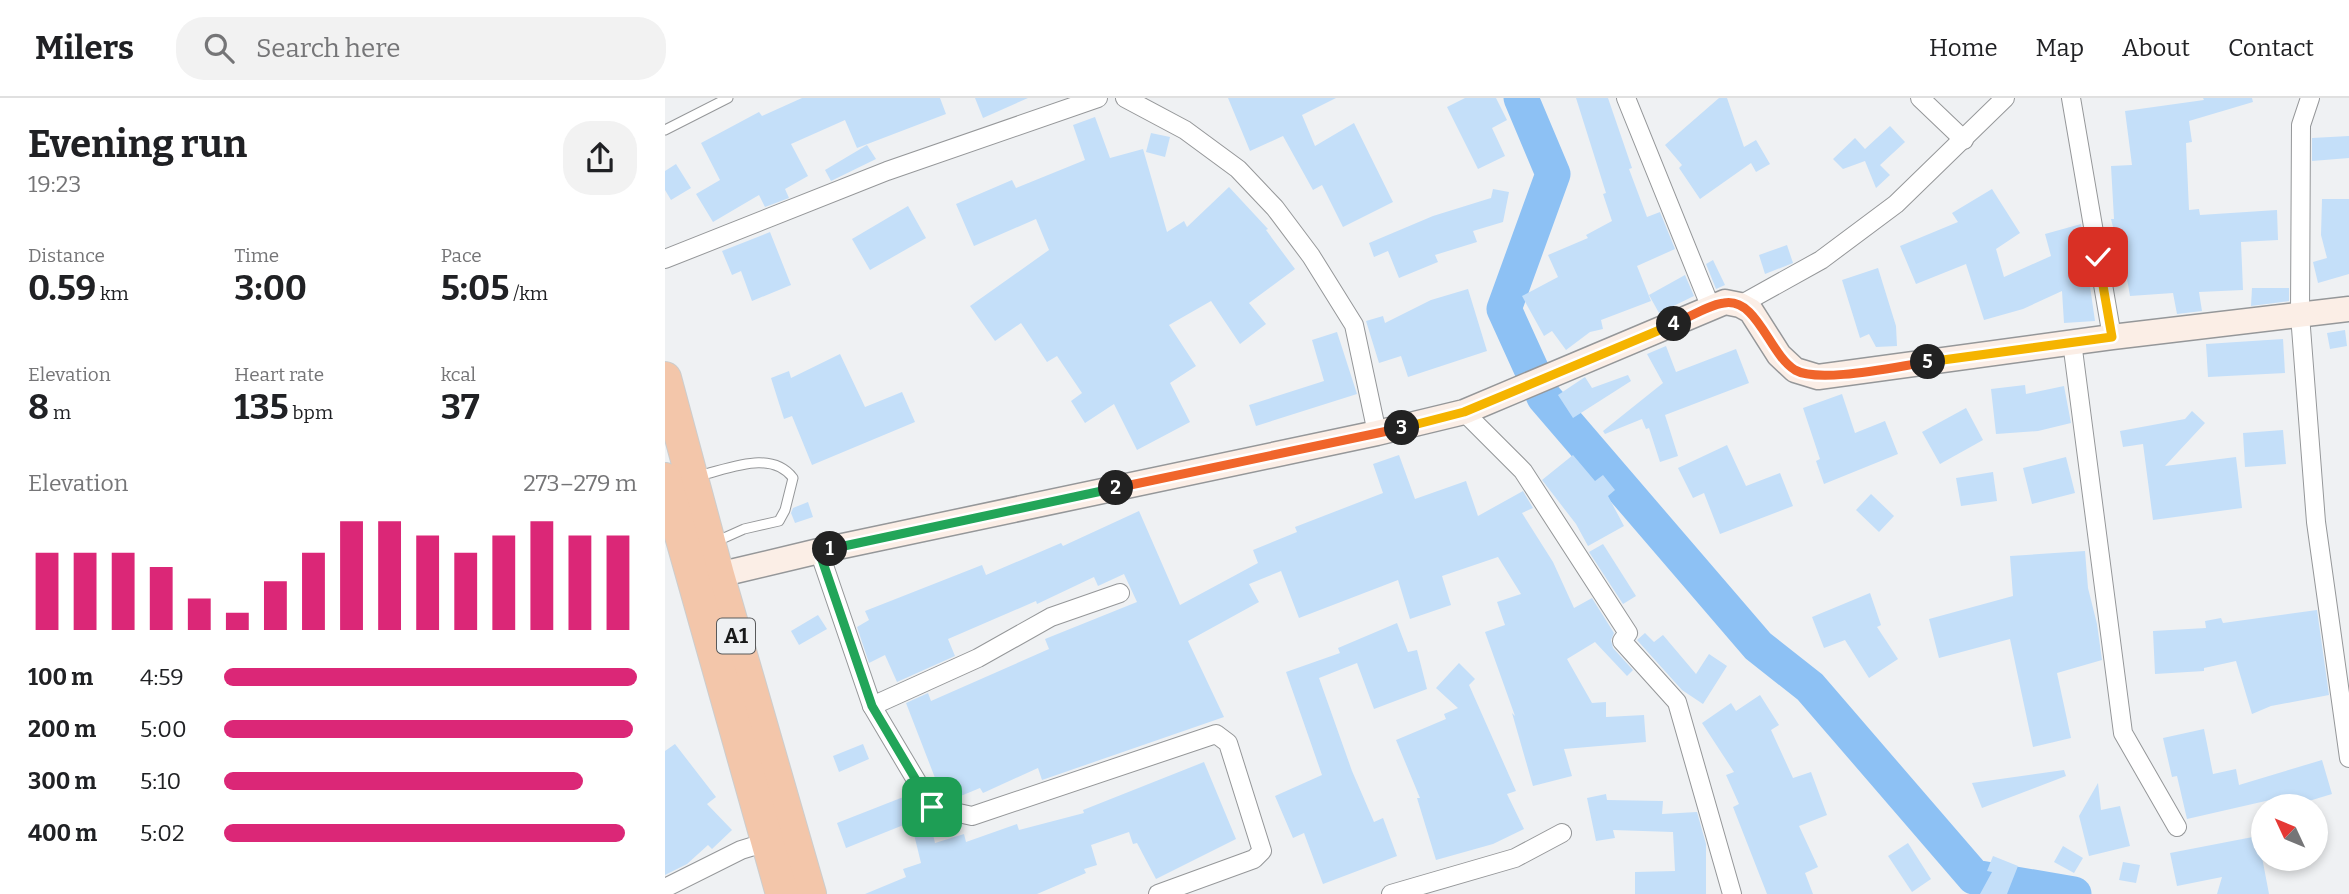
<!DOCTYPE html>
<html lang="en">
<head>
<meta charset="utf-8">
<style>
	body { margin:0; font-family:Bitter,serif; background:#f2f2f2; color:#202124; height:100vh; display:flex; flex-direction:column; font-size:26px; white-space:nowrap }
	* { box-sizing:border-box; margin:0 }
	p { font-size:23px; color:#757577 }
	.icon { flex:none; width:38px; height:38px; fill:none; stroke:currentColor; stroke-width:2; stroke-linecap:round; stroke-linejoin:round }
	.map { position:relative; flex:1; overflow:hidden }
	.sheet { display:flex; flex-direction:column; background:#fff; width:665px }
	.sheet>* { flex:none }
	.needle { width:46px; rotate:314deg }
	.fabs { position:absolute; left:1586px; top:696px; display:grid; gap:14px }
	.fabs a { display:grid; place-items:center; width:77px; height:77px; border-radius:50%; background:#fff; box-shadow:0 4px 10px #0003; font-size:35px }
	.pin { position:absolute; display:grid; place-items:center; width:60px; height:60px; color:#fff; margin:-30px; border-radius:14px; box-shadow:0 4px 10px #0006 }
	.km { position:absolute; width:35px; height:35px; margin:-18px; border-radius:50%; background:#222; color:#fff; font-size:19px; line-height:35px; text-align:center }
	.round { display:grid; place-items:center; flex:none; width:74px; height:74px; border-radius:28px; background:#f2f2f2 }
	.overview { display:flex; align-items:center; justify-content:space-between; height:119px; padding:0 28px }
	h1 { font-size:38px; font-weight:700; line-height:52px }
	.metrics { display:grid; grid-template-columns:repeat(3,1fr); gap:10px; height:119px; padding:7px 28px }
	.metrics div { display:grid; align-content:center }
	.metrics b { font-size:35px; font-weight:700 }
	.metrics small { font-size:19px; font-weight:400 }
	.metrics p { font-size:19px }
	.chart { height:196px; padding:14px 28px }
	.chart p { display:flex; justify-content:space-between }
	.chart svg { width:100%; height:126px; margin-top:7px; stroke:#db2777; stroke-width:6 }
	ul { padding:0 28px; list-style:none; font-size:23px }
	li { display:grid; grid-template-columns:112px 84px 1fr; align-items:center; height:52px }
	li i { height:18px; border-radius:9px; background:#db2777 }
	header { display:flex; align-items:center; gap:42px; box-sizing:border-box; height:98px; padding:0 35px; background:#fff; border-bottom:2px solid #e0e0e0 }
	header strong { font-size:33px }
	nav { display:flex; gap:38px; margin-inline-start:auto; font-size:24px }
	.search { width:490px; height:63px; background:#f2f2f2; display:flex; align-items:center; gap:18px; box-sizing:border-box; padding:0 24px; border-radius:28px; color:#757577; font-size:26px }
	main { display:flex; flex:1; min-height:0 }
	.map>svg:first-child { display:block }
</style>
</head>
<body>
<header>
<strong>Milers</strong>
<div class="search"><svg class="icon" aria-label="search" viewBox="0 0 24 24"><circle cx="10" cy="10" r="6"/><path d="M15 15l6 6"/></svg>Search here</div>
<nav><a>Home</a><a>Map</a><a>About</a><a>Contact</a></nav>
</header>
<main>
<section class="sheet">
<div class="overview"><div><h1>Evening run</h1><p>19:23</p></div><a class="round"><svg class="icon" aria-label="share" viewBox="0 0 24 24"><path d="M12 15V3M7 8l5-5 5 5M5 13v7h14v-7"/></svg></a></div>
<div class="metrics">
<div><p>Distance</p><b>0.59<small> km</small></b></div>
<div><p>Time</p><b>3:00</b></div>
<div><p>Pace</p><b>5:05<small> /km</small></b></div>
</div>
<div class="metrics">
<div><p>Elevation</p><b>8<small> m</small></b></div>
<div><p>Heart rate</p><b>135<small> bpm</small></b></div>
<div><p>kcal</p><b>37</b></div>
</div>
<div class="chart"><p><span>Elevation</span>273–279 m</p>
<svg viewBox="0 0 160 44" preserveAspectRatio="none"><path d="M5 44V17M15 44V17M25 44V17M35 44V22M45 44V33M55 44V38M65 44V27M75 44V17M85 44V6M95 44V6M105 44V11M115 44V17M125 44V11M135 44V6M145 44V11M155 44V11"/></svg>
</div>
<ul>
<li><b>100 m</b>4:59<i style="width:100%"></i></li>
<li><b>200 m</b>5:00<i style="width:99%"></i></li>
<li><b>300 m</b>5:10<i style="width:87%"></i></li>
<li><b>400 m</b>5:02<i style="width:97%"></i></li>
</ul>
</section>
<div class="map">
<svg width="1684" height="796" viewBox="0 0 1684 796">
	<rect width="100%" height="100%" fill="#eff1f3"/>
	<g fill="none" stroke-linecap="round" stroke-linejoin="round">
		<polyline stroke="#8dc1f4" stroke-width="35" points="856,0 888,76 839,211 879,299 1093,548 1145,589 1309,779 1409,796"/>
	</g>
	<g fill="#c4dff9">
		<polygon points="137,0 275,0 281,16 192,50 180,22 126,46 143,78 120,91 124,100 100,109 94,97 48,124 31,96 55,82 36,45 94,14 97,18"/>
		<polygon points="310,0 363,0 318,20"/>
		<polygon points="563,0 671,0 637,17 650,48 689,25 728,104 678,129 657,87 648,92 618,38 585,53"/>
		<polygon points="800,0 831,0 842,22 827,30 840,58 813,71 782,9"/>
		<polygon points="911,0 943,0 967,70 964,71 982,119 995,114 1010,151 972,168 986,203 936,222 938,231 925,234 901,252 887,233 879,238 857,198 893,179 883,157 923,140 921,137 947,123 938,96 941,95"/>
		<polygon points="1054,0 1062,0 1079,49 1091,42 1105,66 1091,74 1086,65 1035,101 1014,70 1017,67 1000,47"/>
		<polygon points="1538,0 1587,0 1588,4 1524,23 1527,44 1521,45 1524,112 1534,111 1535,117 1612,112 1613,142 1576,144 1578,192 1534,194 1537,213 1512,216 1508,195 1465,198 1457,152 1454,153 1446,121 1449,121 1446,68 1467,67 1460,13 1539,2"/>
		<polygon points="430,19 445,60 478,51 502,134 519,123 522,129 564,89 603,131 601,132 630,171 584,205 601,226 575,246 546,203 504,227 531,268 505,285 525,324 472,352 449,306 420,325 406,303 417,295 392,258 382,264 356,225 330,243 305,208 384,152 371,121 309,148 291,106 347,82 351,90 420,62 408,27"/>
		<polygon points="1225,28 1240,44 1215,67 1225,77 1211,90 1200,63 1178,71 1168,61 1190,40 1200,51"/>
		<polygon points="486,35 505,39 500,59 481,54"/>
		<polygon points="1684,38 1684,60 1647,63 1647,40"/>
		<polygon points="202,47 211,61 166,83 160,72"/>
		<polygon points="11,66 26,90 6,102 0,92 0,73"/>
		<polygon points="828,91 844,94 838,124 808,133 812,144 770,157 773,164 734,180 723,153 709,159 704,145 768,118 826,100"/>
		<polygon points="1327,91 1355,135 1331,151 1339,179 1386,158 1380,136 1416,126 1430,223 1399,225 1397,193 1358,211 1319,222 1301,166 1251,186 1235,148 1293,124 1287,115"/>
		<polygon points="1657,101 1684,101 1684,176 1653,185 1648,164 1662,160 1656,137"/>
		<polygon points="243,108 261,140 205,172 187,141"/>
		<polygon points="105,134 126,187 87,203 76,173 67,177 57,153"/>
		<polygon points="1122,147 1128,165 1100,176 1094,157"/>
		<polygon points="1048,162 1060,187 1051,191 1041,166"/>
		<polygon points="1213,170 1231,228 1232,248 1211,249 1204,236 1195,240 1177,182"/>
		<polygon points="1020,177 1029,198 994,215 984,197"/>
		<polygon points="1587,190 1624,190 1624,203 1586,208"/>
		<polygon points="803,191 822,253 743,279 736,258 714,265 701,223 718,218 720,225 766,202"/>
		<polygon points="1680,232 1682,248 1665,251 1662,235"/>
		<polygon points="672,234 692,296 591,328 584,307 659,283 647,242"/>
		<polygon points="1618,241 1620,275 1543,279 1541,246"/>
		<polygon points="1001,248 1011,274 1071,251 1084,285 1000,317 1013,358 995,364 984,330 981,331 977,321 940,336 938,333 998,285 982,256"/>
		<polygon points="175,256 200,309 237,294 250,324 147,367 127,318 119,321 106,280 124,273 126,280"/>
		<polygon points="963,277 966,283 908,320 893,297 920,279 927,290"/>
		<polygon points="1360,287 1361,296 1399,288 1406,325 1373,333 1331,336 1326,291"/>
		<polygon points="1177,296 1190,335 1220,323 1233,356 1159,386 1151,363 1155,361 1138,310"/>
		<polygon points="1301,310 1318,342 1275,366 1257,334"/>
		<polygon points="1527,313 1540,325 1500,368 1571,359 1577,410 1488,422 1478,346 1458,349 1455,333 1520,321"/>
		<polygon points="1618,332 1621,366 1580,369 1578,335"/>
		<polygon points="1062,347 1081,388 1115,375 1128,408 1055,436 1039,395 1028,400 1013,370"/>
		<polygon points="734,357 750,401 801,383 813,418 858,393 868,410 857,415 888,464 909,510 927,500 949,535 946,542 948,550 968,572 962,578 930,544 902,561 927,605 941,604 941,619 979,617 981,644 899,651 907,678 868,688 847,615 850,618 820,534 840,527 832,504 856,496 833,459 777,478 786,507 745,521 733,482 634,520 616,473 584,486 594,504 523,543 559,619 377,682 373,670 318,695 315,690 286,702 274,699 267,687 272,685 241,605 263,595 266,603 384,551 380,541 472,504 459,476 433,488 429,479 372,506 371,503 283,541 290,558 232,584 220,557 204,565 192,529 204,522 200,513 317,467 321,477 396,445 398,448 474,413 515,507 593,465 588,452 632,434 630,429 718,395 708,366"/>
		<polygon points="908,357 930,383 938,377 950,392 943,398 959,428 923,448 911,426 877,382"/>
		<polygon points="1401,359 1410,395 1367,406 1358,370"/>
		<polygon points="1328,374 1332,403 1296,408 1291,380"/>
		<polygon points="1206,396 1229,418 1214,434 1191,412"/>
		<polygon points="143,404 148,419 130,425 126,415 128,410"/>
		<polygon points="938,446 971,498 958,506 924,454"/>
		<polygon points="1420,453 1423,490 1432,526 1437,562 1392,575 1406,640 1368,649 1345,541 1274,560 1264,521 1348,498 1345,458"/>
		<polygon points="1205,495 1216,527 1212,529 1233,561 1204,580 1180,542 1159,550 1147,519"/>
		<polygon points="1652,512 1664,597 1606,608 1587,616 1571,563 1539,570 1539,573 1490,576 1488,533 1541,530 1540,523 1556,520 1558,525"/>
		<polygon points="153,517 162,531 134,547 126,533"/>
		<polygon points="732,525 743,554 752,552 762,591 709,611 692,565 654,580 687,673 709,724 718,720 732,758 658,786 639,735 628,740 610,698 657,677 621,574 675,555 673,550"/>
		<polygon points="980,535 989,544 998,537 1031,576 1044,556 1062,568 1038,606 1017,592 972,542"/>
		<polygon points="794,565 810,581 804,587 851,693 842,696 859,731 828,746 771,762 752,700 755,700 731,642 781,621 779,616 793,610 771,590"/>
		<polygon points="1095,597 1114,627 1106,632 1128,680 1146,674 1162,717 1134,728 1153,769 1140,775 1148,796 1102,796 1068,709 1074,706 1061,677 1069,674 1037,625 1066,605 1071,613"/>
		<polygon points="1539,631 1548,676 1571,671 1574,687 1657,662 1667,696 1624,709 1607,709 1605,702 1522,721 1512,678 1507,679 1498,640"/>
		<polygon points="10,646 51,699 42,706 67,732 47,751 43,747 22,766 0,777 0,653"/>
		<polygon points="198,646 204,661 174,674 168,658"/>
		<polygon points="539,664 571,741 491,781 472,745 468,746 464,734 426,747 432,767 419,771 421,775 372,796 200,796 241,779 238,771 256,765 246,724 181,750 172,725 246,696 258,715 264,720 270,745 299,736 301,744 352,726 354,732 419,715 418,712"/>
		<polygon points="1399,672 1401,678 1317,710 1307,685"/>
		<polygon points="1433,685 1436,712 1455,708 1465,748 1424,758 1414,718"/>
		<polygon points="941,696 942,702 998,703 997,716 1032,714 1041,746 1041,796 970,796 970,774 1010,773 1008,734 948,732 950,740 931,743 922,700"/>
		<polygon points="1593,738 1604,796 1552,796 1557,779 1512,788 1505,755"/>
		<polygon points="1243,745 1266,781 1247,794 1223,758"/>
		<polygon points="1398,748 1418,760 1409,775 1389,764"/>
		<polygon points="1328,758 1353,768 1342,796 1315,796 1327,774 1322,773"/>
		<polygon points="1458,764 1475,767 1471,785 1454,782"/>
	</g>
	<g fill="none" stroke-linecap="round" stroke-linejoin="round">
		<defs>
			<g id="lane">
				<polyline points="0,32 63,0"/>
				<path d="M 33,378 C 64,371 106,351 128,380 L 120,412 L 114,423 L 79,431 L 50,444"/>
			</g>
			<g id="street">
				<polyline points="460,0 520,32 573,71 610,110 646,158 689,227 712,335"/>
				<polyline points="961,0 1046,210"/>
				<polyline points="1255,0 1299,42"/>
				<polyline points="1406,0 1447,239"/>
				<polyline points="1645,0 1636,27 1635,217 1651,424 1684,660"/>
				<polyline points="0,161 222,73 433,0"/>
				<polyline points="1075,207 1156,162 1231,106 1340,0"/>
				<polyline points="1407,244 1458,635 1512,729"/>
				<polyline points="799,314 858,373 963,535 957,543 1012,604 1067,796"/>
				<polyline points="154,453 207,608 267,709 307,718 551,636 563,645 597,753 589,761 493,796"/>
				<polyline points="207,608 313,560 386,519 455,495"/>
				<polyline points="0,790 76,752 102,744"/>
				<polyline points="726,796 850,760 897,735"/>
			</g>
			<polyline id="secondary" points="53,477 154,453 712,335 799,314 1060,204 1075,207 1086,213 1114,257 1130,272 1153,279 1447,239 1684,211"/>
			<g id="highway">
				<polyline points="0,280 53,477 145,796"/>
				<polyline points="0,381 117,796"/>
			</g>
		</defs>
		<use href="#lane" stroke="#959799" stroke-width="11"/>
		<use href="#street" stroke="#959799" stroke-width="20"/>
		<use href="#secondary" stroke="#959799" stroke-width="27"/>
		<use href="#highway" stroke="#cccdcd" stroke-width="34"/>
		<use href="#lane" stroke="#fff" stroke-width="9"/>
		<use href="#street" stroke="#fff" stroke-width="18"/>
		<use href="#secondary" stroke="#fbeee6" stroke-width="24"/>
		<use href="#highway" stroke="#f3c6aa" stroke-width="32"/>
	</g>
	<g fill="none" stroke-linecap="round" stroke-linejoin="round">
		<defs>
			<polyline id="split-1" points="165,451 154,453 207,608 267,709"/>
			<polyline id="split-2" points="165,451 451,390"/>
			<polyline id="split-3" points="451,390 737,330"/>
			<polyline id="split-4" points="737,330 799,314 1009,226"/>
			<path id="split-5" d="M 1009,226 C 1025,219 1043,207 1059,205 C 1092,199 1104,256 1130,272 C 1154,286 1233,268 1263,264"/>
			<polyline id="split-6" points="1263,264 1447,239 1433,159"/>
		</defs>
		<use href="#split-1" stroke="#fff" stroke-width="14"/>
		<use href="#split-2" stroke="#fff" stroke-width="14"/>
		<use href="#split-3" stroke="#fff" stroke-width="14"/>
		<use href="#split-4" stroke="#fff" stroke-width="14"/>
		<use href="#split-5" stroke="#fff" stroke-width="14"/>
		<use href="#split-6" stroke="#fff" stroke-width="14"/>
		<use href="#split-1" stroke="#22a559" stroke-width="9"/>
		<use href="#split-2" stroke="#22a559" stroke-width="9"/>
		<use href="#split-3" stroke="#f0652b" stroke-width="9"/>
		<use href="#split-4" stroke="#f5b400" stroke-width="9"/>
		<use href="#split-5" stroke="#f0652b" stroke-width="9"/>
		<use href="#split-6" stroke="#f5b400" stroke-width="9"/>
	</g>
	<g text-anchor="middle" stroke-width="7" stroke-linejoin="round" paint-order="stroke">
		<rect fill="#eff1f3" stroke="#595a5b" stroke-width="2" x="52" y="520.5" width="38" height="35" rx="5"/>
		<g font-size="21" font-weight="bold" fill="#191a1a">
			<text x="71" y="545">A1</text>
		</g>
	</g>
</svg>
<div class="fabs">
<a><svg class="needle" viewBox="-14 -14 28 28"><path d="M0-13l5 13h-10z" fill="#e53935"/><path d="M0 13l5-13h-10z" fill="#757577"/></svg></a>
</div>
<div class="pin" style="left:267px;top:709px;background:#1e9e55"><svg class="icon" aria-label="arrive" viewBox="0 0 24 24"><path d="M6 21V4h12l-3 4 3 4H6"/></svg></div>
<div class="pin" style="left:1433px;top:159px;background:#d93025"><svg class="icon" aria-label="check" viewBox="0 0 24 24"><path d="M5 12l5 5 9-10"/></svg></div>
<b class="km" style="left:165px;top:451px">1</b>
<b class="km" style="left:451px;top:390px">2</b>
<b class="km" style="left:737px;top:330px">3</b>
<b class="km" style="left:1009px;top:226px">4</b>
<b class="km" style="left:1263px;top:264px">5</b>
</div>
</main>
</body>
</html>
